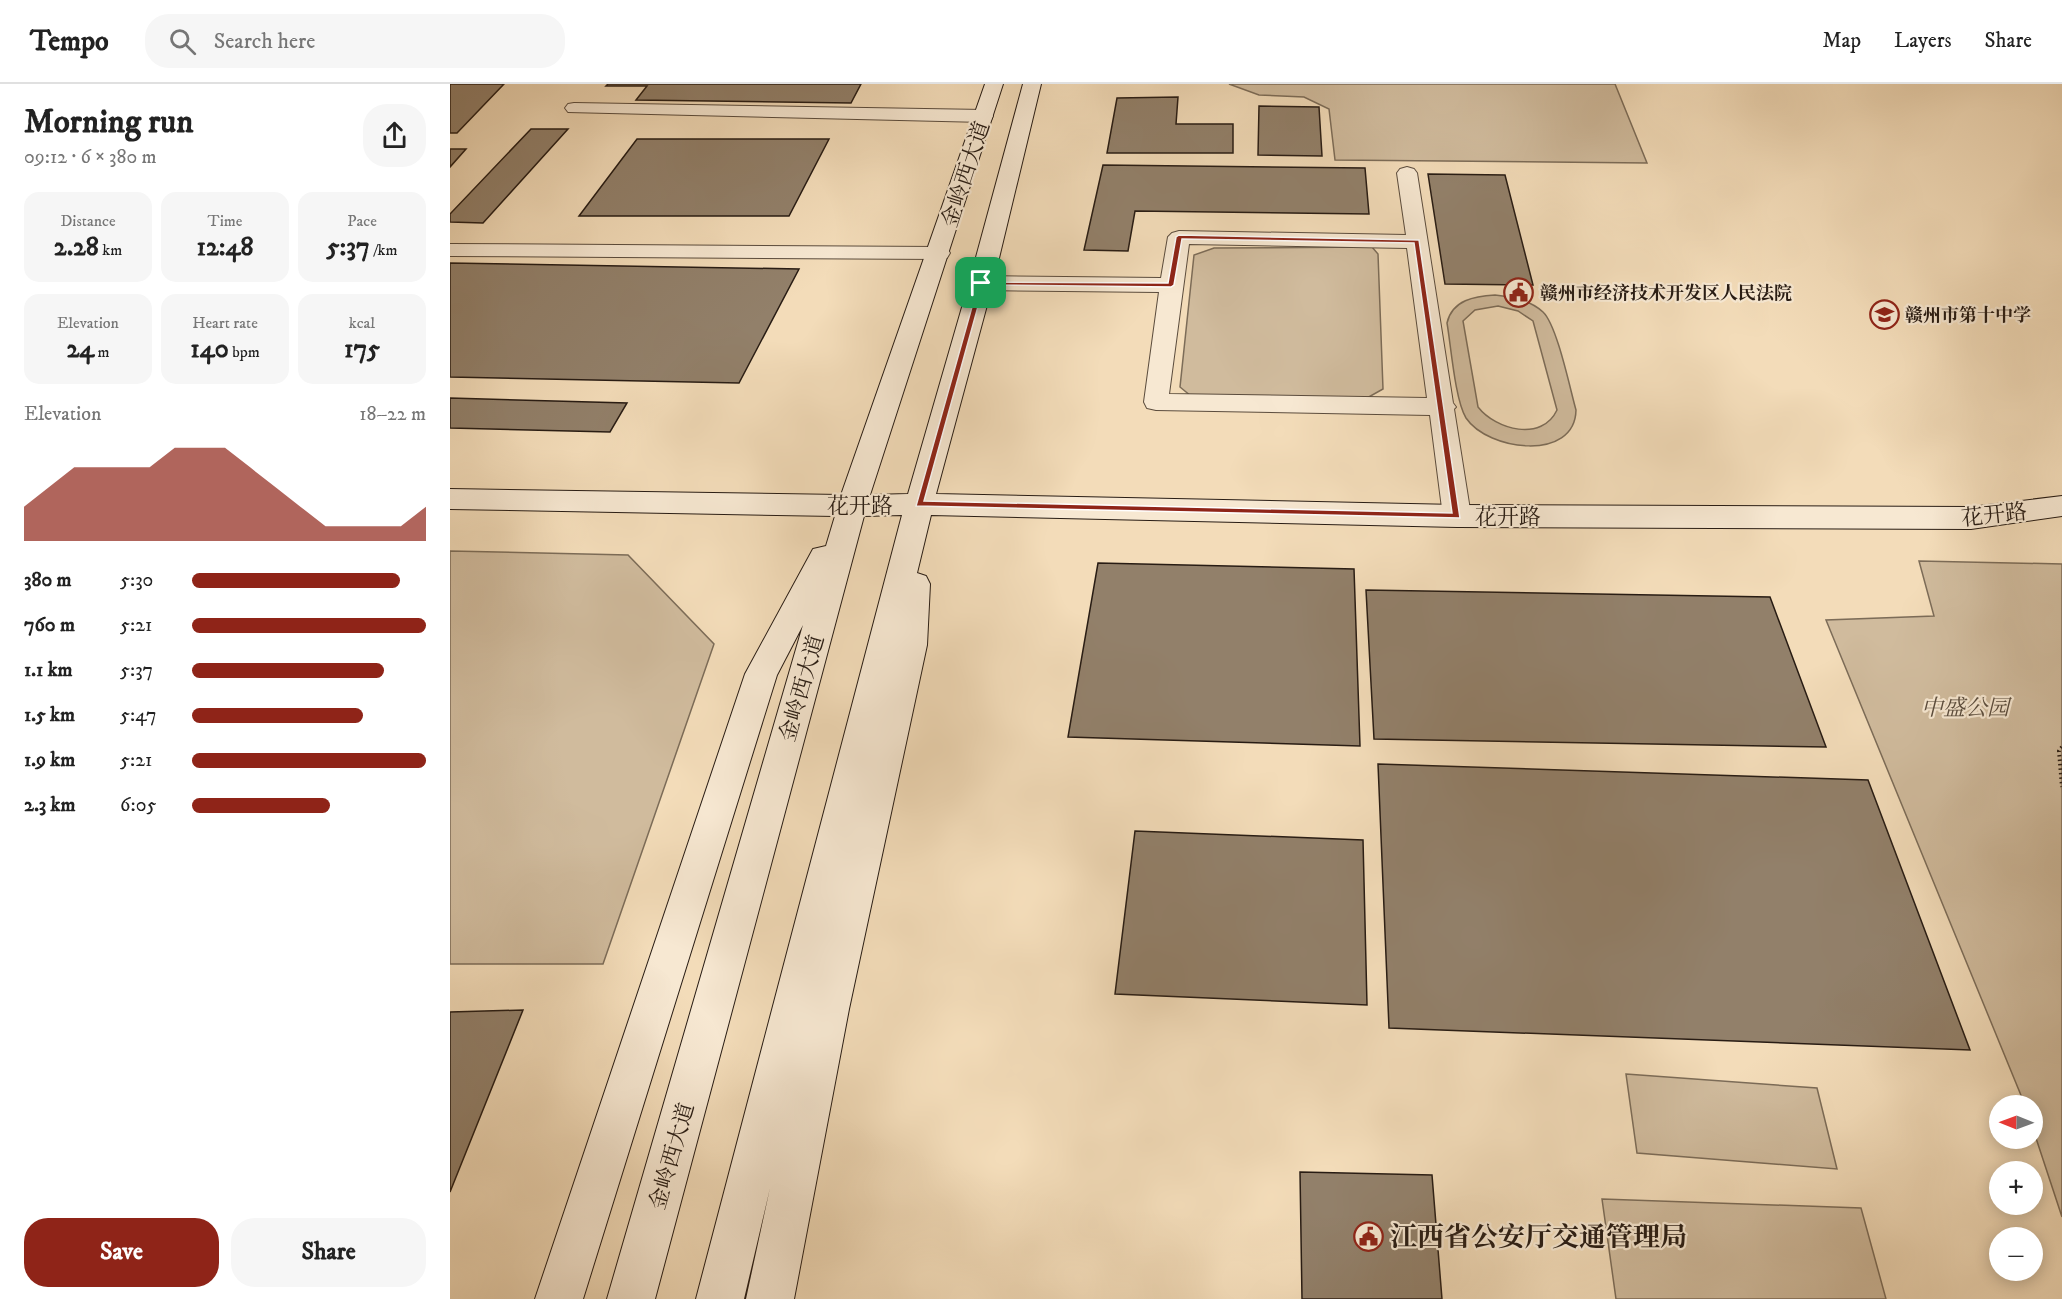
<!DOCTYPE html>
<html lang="en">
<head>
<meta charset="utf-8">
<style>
	body { margin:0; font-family:"IM FELL DW Pica","Noto Serif SC",serif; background:#f6f6f6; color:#222; height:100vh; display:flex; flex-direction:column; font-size:22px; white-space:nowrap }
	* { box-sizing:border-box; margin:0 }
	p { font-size:20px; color:#767676 }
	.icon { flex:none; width:33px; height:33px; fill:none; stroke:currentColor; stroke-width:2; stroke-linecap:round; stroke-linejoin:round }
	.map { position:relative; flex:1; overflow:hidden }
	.details { display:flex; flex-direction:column; background:#fff; width:450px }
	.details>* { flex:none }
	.needle { width:39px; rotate:271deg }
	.controls { position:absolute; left:1539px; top:1011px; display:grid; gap:12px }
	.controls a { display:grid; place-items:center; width:54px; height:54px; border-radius:50%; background:#fff; box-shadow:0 3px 15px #0003; font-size:30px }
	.pin { position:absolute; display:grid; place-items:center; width:51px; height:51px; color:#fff; margin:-26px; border-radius:12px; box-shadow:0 3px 9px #0006 }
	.round { display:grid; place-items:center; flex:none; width:63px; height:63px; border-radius:24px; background:#f6f6f6 }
	.head { display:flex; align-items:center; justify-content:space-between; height:102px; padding:0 24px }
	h1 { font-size:33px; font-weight:700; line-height:45px }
	.stats { display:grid; grid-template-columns:repeat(3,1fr); gap:9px; height:102px; padding:6px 24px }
	.stats div { display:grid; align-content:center; border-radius:15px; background:#f6f6f6; text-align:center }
	.stats b { font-size:26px; font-weight:700 }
	.stats small { font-size:16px; font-weight:400 }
	.stats p { font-size:16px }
	.chart { height:168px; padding:12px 24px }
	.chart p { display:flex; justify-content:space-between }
	.chart svg { width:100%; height:108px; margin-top:6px; fill:#8f2418; opacity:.7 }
	.cta { display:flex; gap:12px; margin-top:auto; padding:12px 24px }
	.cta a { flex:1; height:69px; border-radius:24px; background:#8f2418; color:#fff; font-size:24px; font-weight:700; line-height:69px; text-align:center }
	.cta a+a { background:#f6f6f6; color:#222 }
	ul { padding:0 24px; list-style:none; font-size:20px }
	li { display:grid; grid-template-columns:96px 72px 1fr; align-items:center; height:45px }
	li i { height:15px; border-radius:8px; background:#8f2418 }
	header { display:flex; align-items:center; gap:36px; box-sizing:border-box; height:84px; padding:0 30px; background:#fff; border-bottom:2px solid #e0e0e0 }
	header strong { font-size:28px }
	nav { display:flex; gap:33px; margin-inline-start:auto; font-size:21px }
	.search { width:420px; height:54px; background:#f6f6f6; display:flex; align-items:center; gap:15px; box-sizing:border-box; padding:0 21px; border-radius:24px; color:#767676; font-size:22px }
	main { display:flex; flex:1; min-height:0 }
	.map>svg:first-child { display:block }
</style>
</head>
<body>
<header>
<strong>Tempo</strong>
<div class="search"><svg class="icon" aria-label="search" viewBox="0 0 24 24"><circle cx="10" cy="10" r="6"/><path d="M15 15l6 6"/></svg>Search here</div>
<nav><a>Map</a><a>Layers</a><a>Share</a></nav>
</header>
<main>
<section class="details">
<div class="head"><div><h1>Morning run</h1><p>09:12 · 6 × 380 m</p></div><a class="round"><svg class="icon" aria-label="share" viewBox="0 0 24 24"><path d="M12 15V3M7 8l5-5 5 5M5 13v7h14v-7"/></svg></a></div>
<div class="stats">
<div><p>Distance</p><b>2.28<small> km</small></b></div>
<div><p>Time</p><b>12:48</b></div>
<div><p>Pace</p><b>5:37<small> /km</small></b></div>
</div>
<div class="stats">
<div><p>Elevation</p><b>24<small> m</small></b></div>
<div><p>Heart rate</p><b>140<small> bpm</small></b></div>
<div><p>kcal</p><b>175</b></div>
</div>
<div class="chart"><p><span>Elevation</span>18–22 m</p>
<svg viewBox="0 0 160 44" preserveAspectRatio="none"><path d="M0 44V30L10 22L20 14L30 14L40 14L50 14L60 6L70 6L80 6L90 14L100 22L110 30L120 38L130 38L140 38L150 38L160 30V44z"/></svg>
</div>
<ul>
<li><b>380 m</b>5:30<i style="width:89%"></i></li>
<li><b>760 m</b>5:21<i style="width:100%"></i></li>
<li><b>1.1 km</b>5:37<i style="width:82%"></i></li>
<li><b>1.5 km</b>5:47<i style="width:73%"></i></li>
<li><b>1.9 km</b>5:21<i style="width:100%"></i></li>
<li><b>2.3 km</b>6:05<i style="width:59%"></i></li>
</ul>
<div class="cta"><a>Save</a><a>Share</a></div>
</section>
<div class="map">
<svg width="1612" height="1215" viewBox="0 0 1612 1215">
	<rect width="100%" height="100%" fill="#f3dcb9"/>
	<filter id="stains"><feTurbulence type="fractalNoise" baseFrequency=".00333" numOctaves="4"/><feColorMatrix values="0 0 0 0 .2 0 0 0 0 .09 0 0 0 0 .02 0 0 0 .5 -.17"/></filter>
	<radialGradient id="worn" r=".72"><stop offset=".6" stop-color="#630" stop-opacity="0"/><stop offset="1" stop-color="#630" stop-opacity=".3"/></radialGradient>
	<g fill="#d0bb9d" stroke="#7c6c58" stroke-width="1.5" fill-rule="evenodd">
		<polygon points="779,0 1165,0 1197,79 885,76 879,25 854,13 809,11"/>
		<polygon points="922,163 928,170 933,305 917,314 741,312 730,303 744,171 764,164"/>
		<path d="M 1045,211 C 1062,213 1080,216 1093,228 C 1107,241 1120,305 1126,326 C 1125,378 1038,367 1016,334 C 1005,316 1001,262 997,239 C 1002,216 1025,212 1045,211 ZM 1048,222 L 1068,227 L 1083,237 L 1107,326 C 1092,358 1046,346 1028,323 L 1013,237 L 1025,226 Z"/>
		<polygon points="0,467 178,471 264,560 153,880 0,880"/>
		<polygon points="1469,477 1612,480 1612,1133 1583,1045 1582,1022 1575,1021 1376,536 1484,532"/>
		<polygon points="1176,990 1367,1004 1387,1085 1187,1069"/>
		<polygon points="1152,1115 1411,1124 1436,1215 1166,1215"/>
	</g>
	<g fill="#92806a" stroke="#281c14" stroke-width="1.5">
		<polygon points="0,0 54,0 7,49 0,49"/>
		<polygon points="158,0 411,0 401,19 186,16 197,2 156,2"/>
		<polygon points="728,13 726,40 783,40 783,69 657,69 667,14"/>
		<polygon points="809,22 869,23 872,72 808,71"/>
		<polygon points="81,45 118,45 33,139 0,138 0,130"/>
		<polygon points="187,55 379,55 339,132 129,132"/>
		<polygon points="0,65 16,65 0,83"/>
		<polygon points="653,81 915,84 919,130 685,127 678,167 634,166"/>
		<polygon points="978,90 1055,91 1083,201 995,200"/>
		<polygon points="0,179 349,185 289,299 0,293"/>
		<polygon points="0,314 177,319 160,348 0,344"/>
		<polygon points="648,479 904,485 910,662 618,653"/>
		<polygon points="916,506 1320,513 1376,663 924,655"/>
		<polygon points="928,680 1418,696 1520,966 939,944"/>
		<polygon points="685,747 913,756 917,921 665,910"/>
		<polygon points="73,926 0,1108 0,928"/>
		<polygon points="850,1088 982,1091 992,1215 852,1215"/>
	</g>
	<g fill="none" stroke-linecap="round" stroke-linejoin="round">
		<defs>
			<g id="street">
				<polygon points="124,19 534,26 541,28 543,32 541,36 534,38 118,28 115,24 118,20"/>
				<path d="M 957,83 L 964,85 L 967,89 L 1003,319 L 1006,323 L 1004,325 L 1021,432 L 1017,439 L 1007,442 L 997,439 L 993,432 L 980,331 L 706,326 L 697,324 L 694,318 L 709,208 L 531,206 L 523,204 L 520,199 L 523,194 L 531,192 L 711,194 L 718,153 L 722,149 L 729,147 L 956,151 L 947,89 L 950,85 ZM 739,160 L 957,164 L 977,314 L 719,310 Z"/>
				<polygon points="0,160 489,163 497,164 500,169 497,174 489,175 0,172"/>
			</g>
			<polygon id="secondary" points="535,0 553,0 420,411 458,410 519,199 573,0 591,0 543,199 486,410 1007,421 1521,423 1612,412 1612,432 1521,445 1007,443 481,431 467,489 476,492 480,500 477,561 399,925 344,1215 296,1215 320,1104 294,1215 246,1215 452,431 414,432 205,1215 157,1215 353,541 327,591 133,1215 85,1215 295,590 363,465 376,462 385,432 0,425 0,405 391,411"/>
		</defs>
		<use href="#street" stroke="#5b4c3d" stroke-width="2"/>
		<use href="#secondary" stroke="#281c14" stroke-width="2"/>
		<polyline stroke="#281c14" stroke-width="4" stroke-dasharray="1.5 3" stroke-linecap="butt" points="1612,663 1609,667 1612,703"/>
		<use href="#street" fill="#f7e8d2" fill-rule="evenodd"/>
		<use href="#secondary" fill="#f7e8d2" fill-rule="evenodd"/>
	</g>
	<path fill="#8f2418" stroke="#fff" stroke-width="1.5" fill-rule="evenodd" d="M 729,151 L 969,156 L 1010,434 L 466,422 L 529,198 L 718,199 L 726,153 ZM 732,155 L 964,159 L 1002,429 L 474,417 L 534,201 L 721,203 L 724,201 Z"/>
	<defs>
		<symbol id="civic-ring" viewBox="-11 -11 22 22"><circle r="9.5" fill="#f7e8d2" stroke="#8f2418" stroke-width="1.5"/><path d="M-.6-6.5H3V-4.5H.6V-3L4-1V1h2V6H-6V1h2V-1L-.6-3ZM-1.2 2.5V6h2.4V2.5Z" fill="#8f2418"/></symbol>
		<symbol id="school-ring" viewBox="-11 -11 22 22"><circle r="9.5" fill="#f7e8d2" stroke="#8f2418" stroke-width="1.5"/><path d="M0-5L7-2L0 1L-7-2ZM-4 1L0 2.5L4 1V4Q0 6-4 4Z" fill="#8f2418"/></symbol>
	</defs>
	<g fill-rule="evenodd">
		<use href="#civic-ring" x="1052" y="192" width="33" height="33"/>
		<use href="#school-ring" x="1418" y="214" width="33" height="33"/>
		<use href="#civic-ring" x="902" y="1136" width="33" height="33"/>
	</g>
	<g text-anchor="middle" stroke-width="4.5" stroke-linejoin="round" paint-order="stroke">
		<g font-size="18" font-weight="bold" fill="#281c14" stroke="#f7e8d2" text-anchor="start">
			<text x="1090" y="215">赣州市经济技术开发区人民法院</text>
			<text x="1455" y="237">赣州市第十中学</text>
		</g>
		<g font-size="22" fill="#281c14" stroke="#f7e8d2">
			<text transform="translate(515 90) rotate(-72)" y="8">金岭西大道</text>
			<text x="410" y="429">花开路</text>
			<text transform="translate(1544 430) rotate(-6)" y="8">花开路</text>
			<text x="1058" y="440">花开路</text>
			<text transform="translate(351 604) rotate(-74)" y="8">金岭西大道</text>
			<text transform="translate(221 1072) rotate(-74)" y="8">金岭西大道</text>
		</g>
		<g font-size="22" font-style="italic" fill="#5a4c3d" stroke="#f7e8d2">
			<text x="1515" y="631">中盛公园</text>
		</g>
		<g font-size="27" font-weight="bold" fill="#281c14" stroke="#f7e8d2" text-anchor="start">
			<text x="940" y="1162">江西省公安厅交通管理局</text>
		</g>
	</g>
	<rect width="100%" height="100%" filter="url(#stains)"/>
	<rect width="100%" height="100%" fill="url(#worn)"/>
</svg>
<div class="controls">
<a><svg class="needle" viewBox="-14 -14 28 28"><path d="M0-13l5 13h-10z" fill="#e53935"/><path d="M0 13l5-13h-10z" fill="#767676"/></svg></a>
<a>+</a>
<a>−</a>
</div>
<div class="pin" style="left:531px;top:199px;background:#1e9e55"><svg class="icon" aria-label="arrive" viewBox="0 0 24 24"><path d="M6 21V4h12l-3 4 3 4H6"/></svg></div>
</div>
</main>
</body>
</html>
